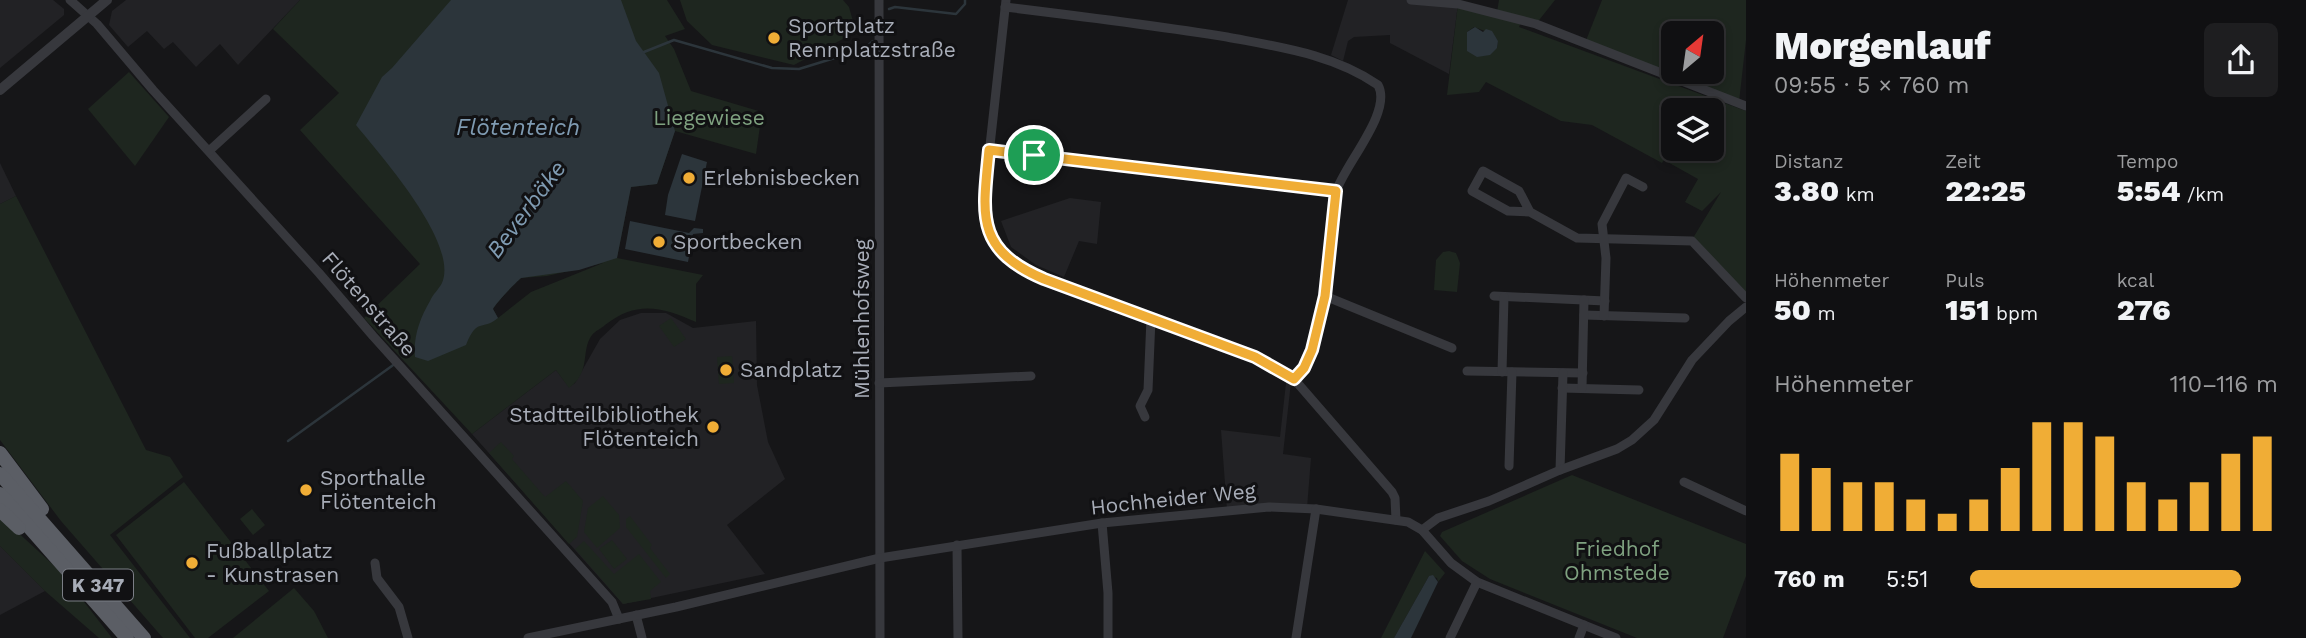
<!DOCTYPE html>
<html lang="de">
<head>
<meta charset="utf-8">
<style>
	body { margin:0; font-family:"Work Sans",sans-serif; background:#1e1e20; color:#f1f3f6; height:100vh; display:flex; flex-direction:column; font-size:26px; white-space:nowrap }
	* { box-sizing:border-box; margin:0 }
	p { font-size:23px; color:#9c9d9f }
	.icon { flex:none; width:38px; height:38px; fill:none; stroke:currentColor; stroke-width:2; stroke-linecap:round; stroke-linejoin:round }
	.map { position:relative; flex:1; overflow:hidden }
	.sheet { display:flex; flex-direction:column; background:#101012; width:560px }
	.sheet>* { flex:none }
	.needle { width:46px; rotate:29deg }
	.buttons { position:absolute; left:1661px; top:21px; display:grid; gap:14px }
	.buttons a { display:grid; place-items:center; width:63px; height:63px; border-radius:10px; background:#101012; box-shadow:0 4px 10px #0003,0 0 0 2px #303032; font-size:35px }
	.pin { position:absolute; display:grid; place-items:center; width:60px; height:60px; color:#fff; margin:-30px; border:4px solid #fff; border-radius:50%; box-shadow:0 2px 7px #0007 }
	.round { display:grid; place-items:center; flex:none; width:74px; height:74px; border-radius:10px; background:#1e1e20 }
	.summary { display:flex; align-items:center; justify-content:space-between; height:119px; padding:0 28px }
	h1 { font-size:38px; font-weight:800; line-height:52px }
	.stats { display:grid; grid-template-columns:repeat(3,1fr); gap:10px; height:119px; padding:7px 28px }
	.stats div { display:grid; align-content:center }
	.stats b { font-size:30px; font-weight:800 }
	.stats small { font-size:19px; font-weight:400 }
	.stats p { font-size:19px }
	.chart { height:196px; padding:14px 28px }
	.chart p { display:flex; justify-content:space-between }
	.chart svg { width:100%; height:126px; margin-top:7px; stroke:#f0ad36; stroke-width:6 }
	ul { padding:0 28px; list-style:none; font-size:23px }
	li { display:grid; grid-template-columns:112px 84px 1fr; align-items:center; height:52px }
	li i { height:18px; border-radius:9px; background:#f0ad36 }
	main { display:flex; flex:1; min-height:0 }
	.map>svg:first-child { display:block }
</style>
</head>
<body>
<main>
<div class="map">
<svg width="1746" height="638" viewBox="0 0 1746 638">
	<rect width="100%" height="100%" fill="#161618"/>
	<g fill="#222225">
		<polygon points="0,0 53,0 64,9 64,15 0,68"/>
		<polygon points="126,0 300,0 238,65 220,44 196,67 173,42 164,49 147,31 128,47 109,25 112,11"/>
		<polygon points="1348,0 1411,0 1458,4 1449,74 1390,43 1390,35 1354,37 1348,41 1343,61 1331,55"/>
		<polygon points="0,163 16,196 0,204"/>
		<polygon points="1070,198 1101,202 1097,244 1079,241 1064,277 1036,265 1011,247 1001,221"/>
		<polygon points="641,313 666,313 693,328 756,321 757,385 768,442 785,479 727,525 765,574 623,604 472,434 556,370 569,387 575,383 600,339 620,320"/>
		<polygon points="1287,374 1294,379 1291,382 1283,454 1311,458 1307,508 1227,510 1221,430 1280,437"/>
		<polygon points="0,546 45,591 0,615"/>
	</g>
	<g fill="#1e261f" fill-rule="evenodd">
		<path d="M 300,0 L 667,0 L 685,29 L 665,36 L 674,49 L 691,91 L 762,112 L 756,154 L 675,131 L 657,184 L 631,187 L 617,258 L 703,275 L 696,284 L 696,322 C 662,307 637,300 605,325 C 602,328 595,331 592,335 C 580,351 592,371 569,388 L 556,370 L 472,434 L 364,318 L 420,264 L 300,130 L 339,93 L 273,29 ZM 603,263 L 531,292 L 498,318 L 493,309 C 495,304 515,283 521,278 L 547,276 Z"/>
		<polygon points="680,0 843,0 849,7 856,32 794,65 712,45 687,21"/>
		<path d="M 1499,0 L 1555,0 L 1536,24 L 1522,20 L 1519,27 L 1746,111 L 1746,294 L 1693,238 L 1721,192 L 1702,211 L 1685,202 L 1698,179 L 1664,160 L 1662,163 L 1592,125 L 1561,121 L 1486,82 L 1479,92 L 1447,95 L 1458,4 L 1497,12 ZM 1474,27 L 1493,34 L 1498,41 L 1497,48 L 1467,49 L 1467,32 ZM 1673,110 L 1712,110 L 1712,149 L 1673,149 Z"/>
		<path d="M 1602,0 L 1746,0 L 1746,40 L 1739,102 L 1585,43 ZM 1673,33 L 1712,33 L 1712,72 L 1673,72 Z"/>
		<polygon points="129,72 169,117 135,166 88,109"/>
		<polygon points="16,196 146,450 170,457 183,477 110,535 190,638 163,638 61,521 0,440 0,204"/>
		<polygon points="1449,251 1456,253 1460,263 1457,292 1434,290 1436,260 1443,252"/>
		<polygon points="671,318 686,339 674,347 659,326"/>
		<polygon points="732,356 734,383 719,384 717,357"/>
		<polygon points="501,442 514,456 512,459 545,497 566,481 583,501 577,537 569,544 489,453"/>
		<polygon points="1572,475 1746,544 1746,576 1723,638 1637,638 1490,579 1462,561 1440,536 1442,532"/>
		<polygon points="184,482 269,591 208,638 195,638 116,535"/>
		<polygon points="603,496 619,515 620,528 597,548 584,532 588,508"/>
		<polygon points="252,509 265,525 253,535 240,519"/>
		<polygon points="0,516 61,572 112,638 99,638 45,591 0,546"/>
		<polygon points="630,516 652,545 650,548 670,574 666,578 626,527 626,519"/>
		<polygon points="612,540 627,559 614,569 599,549"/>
		<polygon points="584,541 614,574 639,554 661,582 650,591 651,599 623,604 575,549"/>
		<polygon points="1425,551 1445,573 1438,582 1437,578 1429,576 1394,638 1381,638"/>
		<polygon points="294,588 314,611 328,638 233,638"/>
	</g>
	<g fill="#2c353b">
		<path d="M 451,0 L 621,0 L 636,41 L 659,73 L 675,131 L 657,184 L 631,187 L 617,258 L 579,270 L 521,278 C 515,283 495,304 493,309 L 498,318 C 481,332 478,316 466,345 L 428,361 L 415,357 C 413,337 420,318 430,301 C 433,294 439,289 442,283 C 459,243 381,156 356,125 L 382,77 L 392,68 Z"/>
		<polygon points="1475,27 1483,32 1486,29 1492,31 1498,41 1497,48 1490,55 1477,57 1467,51 1467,32"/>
		<polygon points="682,154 707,162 695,221 665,215 668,195"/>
		<polygon points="630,221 689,233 694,228 703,229 703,233 693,234 688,262 625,249"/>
		<polygon points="1433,575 1438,582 1411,638 1394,638 1429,576"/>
	</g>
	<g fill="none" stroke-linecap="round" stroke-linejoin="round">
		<g stroke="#2c353b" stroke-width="2.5">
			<polyline points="889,9 895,7 956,14 965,4 965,0"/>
			<polyline points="644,52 674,40 772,68 799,69 864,49 873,41"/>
			<polyline points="288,441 396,363"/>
		</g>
		<g stroke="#37383d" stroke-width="9">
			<polyline points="70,0 97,24 153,90 319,273 373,336 612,602 619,619"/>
			<polyline points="879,0 880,638"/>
			<path d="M 1006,0 L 983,209 C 986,239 1006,260 1032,274 L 1255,357 L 1294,379 L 1392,492 L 1395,498 L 1396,520"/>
			<polyline points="1411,0 1458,4 1536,24 1746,106"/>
			<path d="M 1005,7 C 1079,16 1153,25 1227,37 C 1279,47 1333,54 1378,85 C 1393,112 1344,165 1336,192 C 1334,202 1334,214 1333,224 C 1327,273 1327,341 1294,379"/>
			<polyline points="989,150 1336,191"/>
			<polyline points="209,151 266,99"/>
			<polyline points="1530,212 1508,211 1472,191 1483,171 1519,191 1530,212 1577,238 1692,241 1746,298"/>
			<polyline points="1325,296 1452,348"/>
			<polyline points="1494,296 1605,301"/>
			<polyline points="1584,315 1685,318"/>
			<polyline points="1604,316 1606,258 1602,224 1626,178 1643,187"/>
			<polyline points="1467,371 1583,373"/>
			<polyline points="1502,372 1504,297"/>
			<polyline points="879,383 1031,376"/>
			<polyline points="1562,388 1639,390"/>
			<polyline points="1582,388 1584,300"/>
			<polyline points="1145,417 1140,406 1148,390 1151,318"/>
			<polyline points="1509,466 1512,372"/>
			<polyline points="1560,470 1563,373"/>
			<polyline points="1684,482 1746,511"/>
			<polyline points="1102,523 1108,593 1108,638"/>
			<polyline points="1422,530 1438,518 1489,501 1560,470 1617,449 1632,440 1654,420 1692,360 1729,321 1746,307"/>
			<polyline points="957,545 958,638"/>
			<polyline points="375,563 377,578 399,607 408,638"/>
			<polyline points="636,615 642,638"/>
			<polyline points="528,638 676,607 880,558 1102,523 1269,507 1316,509 1408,522 1422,530 1451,563 1477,582 1616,638"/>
			<polyline points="1296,638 1316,509"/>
			<polyline points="1450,638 1477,582"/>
			<polyline points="1579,638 1584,625"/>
		</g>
		<polyline stroke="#37383d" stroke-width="10" points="0,90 107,0"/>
		<g stroke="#5b5e65" stroke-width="14">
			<polyline points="0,453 42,509"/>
			<polyline points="0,474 144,638"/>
			<polyline points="0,494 127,638"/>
			<polyline points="0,510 19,528"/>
		</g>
	</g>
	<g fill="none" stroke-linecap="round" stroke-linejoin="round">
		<defs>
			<path id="route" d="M 989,150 L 1336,191 L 1325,296 L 1312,350 L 1304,368 L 1294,379 L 1255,357 L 1044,279 C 974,249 983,214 989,150 Z"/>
		</defs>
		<use href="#route" stroke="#fff" stroke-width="14"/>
		<use href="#route" stroke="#f0ad36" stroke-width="9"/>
	</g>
	<g fill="#f0ad36" stroke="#111113" stroke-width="2.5">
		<circle cx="774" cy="38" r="7"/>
		<circle cx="689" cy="178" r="7"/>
		<circle cx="659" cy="242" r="7"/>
		<circle cx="726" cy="370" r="7"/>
		<circle cx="713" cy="427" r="7"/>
		<circle cx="306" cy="490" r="7"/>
		<circle cx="192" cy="563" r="7"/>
	</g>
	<g text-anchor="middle" stroke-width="6" stroke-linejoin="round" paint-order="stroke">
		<rect fill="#111113" stroke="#7b7e86" stroke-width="2" x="63" y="569.5" width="70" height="31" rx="5"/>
		<g font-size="19" font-weight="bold" fill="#a8adb8">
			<text x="98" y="592">K 347</text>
		</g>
		<g font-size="21" fill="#a8adb8" stroke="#111113" text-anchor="start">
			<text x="788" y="33">Sportplatz<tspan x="788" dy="24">Rennplatzstraße</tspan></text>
			<text x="703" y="185">Erlebnisbecken</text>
			<text x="673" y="249">Sportbecken</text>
			<text x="740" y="377">Sandplatz</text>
			<text x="699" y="422" text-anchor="end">Stadtteilbibliothek<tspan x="699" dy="24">Flötenteich</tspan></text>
			<text x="320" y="485">Sporthalle<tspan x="320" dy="24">Flötenteich</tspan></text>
			<text x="206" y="558">Fußballplatz<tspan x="206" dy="24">- Kunstrasen</tspan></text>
		</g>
		<g font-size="21" fill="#7fa280" stroke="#111113">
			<text x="709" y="125">Liegewiese</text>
			<text x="1617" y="556">Friedhof<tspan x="1617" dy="24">Ohmstede</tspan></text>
		</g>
		<g font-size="21" fill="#a8adb8" stroke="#111113">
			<text transform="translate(369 304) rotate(49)" y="7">Flötenstraße</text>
			<text transform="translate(862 319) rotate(-90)" y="7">Mühlenhofsweg</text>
			<text transform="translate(1173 499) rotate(-6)" y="7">Hochheider Weg</text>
		</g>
		<g font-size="23" font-style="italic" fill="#7f9bb2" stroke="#111113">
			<text x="518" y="135">Flötenteich</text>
			<text transform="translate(526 209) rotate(-53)" y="8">Beverbäke</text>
		</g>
	</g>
</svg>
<div class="buttons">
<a><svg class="needle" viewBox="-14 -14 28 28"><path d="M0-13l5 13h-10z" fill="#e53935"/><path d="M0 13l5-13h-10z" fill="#9c9d9f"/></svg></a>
<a><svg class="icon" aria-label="layers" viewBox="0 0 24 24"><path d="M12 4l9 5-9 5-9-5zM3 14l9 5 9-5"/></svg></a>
</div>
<div class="pin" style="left:1034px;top:155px;background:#1e9e55"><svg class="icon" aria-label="arrive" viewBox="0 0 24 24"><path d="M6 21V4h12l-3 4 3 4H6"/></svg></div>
</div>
<section class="sheet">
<div class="summary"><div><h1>Morgenlauf</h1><p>09:55 · 5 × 760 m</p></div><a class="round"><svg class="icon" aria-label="share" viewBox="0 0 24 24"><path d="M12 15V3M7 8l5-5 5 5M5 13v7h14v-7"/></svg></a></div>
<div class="stats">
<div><p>Distanz</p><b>3.80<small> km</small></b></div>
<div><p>Zeit</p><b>22:25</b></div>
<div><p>Tempo</p><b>5:54<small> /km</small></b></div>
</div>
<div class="stats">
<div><p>Höhenmeter</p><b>50<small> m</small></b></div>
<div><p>Puls</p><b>151<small> bpm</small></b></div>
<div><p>kcal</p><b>276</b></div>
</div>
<div class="chart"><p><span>Höhenmeter</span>110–116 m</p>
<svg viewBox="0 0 160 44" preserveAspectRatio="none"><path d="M5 44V17M15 44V22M25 44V27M35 44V27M45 44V33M55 44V38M65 44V33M75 44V22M85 44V6M95 44V6M105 44V11M115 44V27M125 44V33M135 44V27M145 44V17M155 44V11"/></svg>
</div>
<ul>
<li><b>760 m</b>5:51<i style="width:88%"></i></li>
</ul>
</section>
</main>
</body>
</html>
